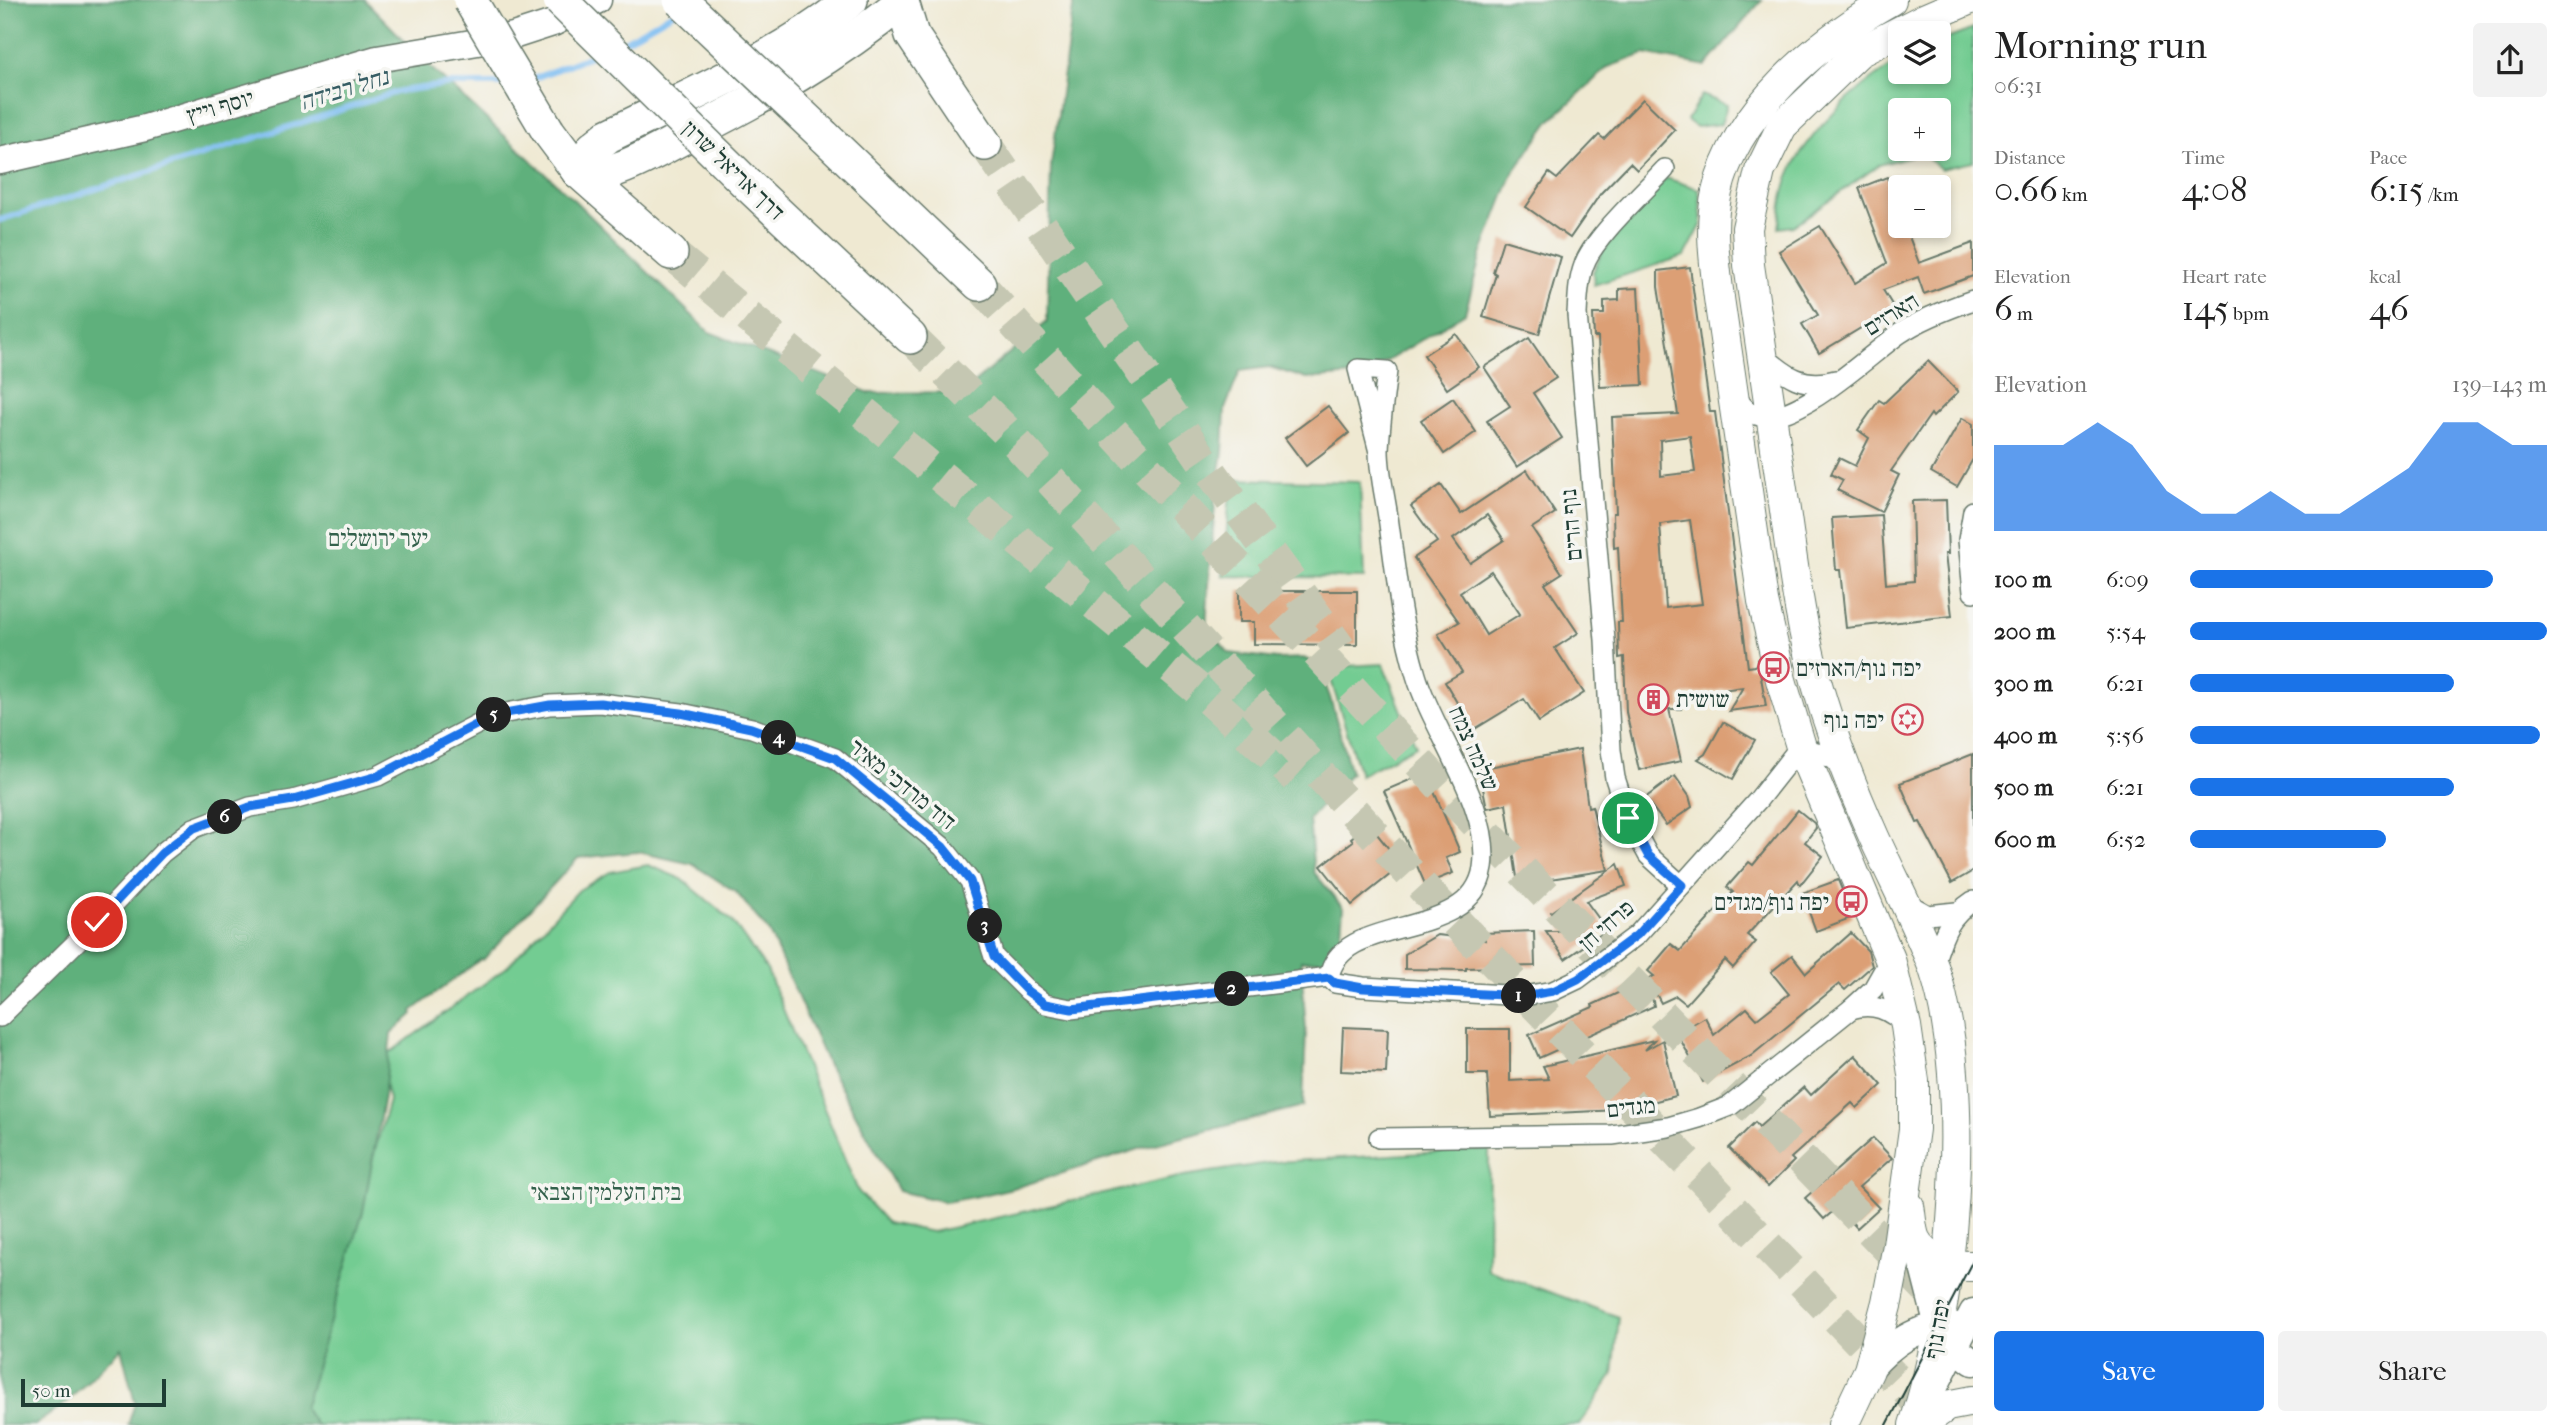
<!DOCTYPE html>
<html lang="en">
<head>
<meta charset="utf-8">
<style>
	body { margin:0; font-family:"IM FELL French Canon","Frank Ruhl Libre",serif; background:#f2f2f2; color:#222; height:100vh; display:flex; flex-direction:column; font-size:26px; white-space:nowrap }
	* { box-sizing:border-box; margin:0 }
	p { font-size:23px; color:#767676 }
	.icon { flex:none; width:38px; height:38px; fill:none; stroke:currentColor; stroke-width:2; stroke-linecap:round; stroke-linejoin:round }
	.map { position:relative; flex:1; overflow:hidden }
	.details { display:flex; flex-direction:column; background:#fff; width:595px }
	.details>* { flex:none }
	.tools { position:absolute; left:1888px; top:21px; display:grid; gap:14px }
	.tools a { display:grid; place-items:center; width:63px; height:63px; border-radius:7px; background:#fff; box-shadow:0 4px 10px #0003; font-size:35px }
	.scale { position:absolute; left:21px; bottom:18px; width:145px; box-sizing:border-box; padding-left:7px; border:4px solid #1f3d34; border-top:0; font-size:19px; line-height:24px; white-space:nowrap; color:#1f3d34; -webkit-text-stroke:5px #f6f6f2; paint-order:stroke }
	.pin { position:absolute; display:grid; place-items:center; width:60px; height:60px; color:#fff; margin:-30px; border:4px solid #fff; border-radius:50%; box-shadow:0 2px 7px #0007 }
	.km { position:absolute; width:35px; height:35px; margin:-18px; border-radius:50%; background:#222; color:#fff; font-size:19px; line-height:35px; text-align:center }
	.round { display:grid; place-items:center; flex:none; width:74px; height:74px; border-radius:7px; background:#f2f2f2 }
	.overview { display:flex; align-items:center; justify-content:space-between; height:119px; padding:0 21px }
	h1 { font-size:38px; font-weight:600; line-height:52px }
	.stats { display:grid; grid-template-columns:repeat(3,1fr); gap:10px; height:119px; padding:7px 21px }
	.stats div { display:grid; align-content:center }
	.stats b { font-size:35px; font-weight:600 }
	.stats small { font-size:19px; font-weight:400 }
	.stats p { font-size:19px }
	.chart { height:196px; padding:14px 21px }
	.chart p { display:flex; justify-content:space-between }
	.chart svg { width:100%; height:126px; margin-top:7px; fill:#1a73e8; opacity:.7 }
	.button { display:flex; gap:14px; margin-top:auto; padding:14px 21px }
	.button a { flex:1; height:80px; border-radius:7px; background:#1a73e8; color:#fff; font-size:28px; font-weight:600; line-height:80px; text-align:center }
	.button a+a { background:#f2f2f2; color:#222 }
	ul { padding:0 21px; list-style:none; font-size:23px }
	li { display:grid; grid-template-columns:112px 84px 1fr; align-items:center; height:52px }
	li i { height:18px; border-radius:9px; background:#1a73e8 }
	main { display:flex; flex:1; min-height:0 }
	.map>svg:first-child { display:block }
</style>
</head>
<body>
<main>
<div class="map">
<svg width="1973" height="1425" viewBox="0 0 1973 1425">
	<rect width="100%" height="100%" fill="#f6f6f2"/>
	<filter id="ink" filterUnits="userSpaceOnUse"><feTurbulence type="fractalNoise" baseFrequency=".0143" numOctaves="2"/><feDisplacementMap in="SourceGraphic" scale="14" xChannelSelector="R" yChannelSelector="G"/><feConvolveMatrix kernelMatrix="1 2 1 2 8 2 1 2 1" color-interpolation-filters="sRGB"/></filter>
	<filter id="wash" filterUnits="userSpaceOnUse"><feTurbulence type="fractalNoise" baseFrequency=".00686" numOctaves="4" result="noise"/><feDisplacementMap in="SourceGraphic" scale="28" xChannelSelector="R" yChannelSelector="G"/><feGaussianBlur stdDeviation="1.57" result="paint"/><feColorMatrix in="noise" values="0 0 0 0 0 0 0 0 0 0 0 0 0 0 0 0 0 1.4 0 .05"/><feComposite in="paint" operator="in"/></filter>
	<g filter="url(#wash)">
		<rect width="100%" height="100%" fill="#efe9d2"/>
		<g fill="#73cc92" stroke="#498463" stroke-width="2" fill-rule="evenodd">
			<path d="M 1973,29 L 1973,162 L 1941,169 L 1921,153 L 1879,165 L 1793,226 L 1779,228 C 1781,214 1782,199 1786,185 C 1799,139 1859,84 1900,61 L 1900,72 L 1939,72 L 1939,42 ZM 1900,110 L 1939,110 L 1939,149 L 1900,149 Z"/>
			<polygon points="1702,95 1727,105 1721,124 1696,127 1687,120"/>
			<polygon points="1666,178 1699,189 1702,224 1685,256 1594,285 1593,272 1602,251"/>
			<polygon points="1231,479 1360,482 1364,578 1223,576"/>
			<polygon points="1383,664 1416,746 1360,775 1327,667"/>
			<polygon points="648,865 682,879 731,920 767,970 858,1191 887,1223 932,1232 1184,1176 1275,1162 1489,1149 1488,1270 1619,1317 1613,1375 1579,1425 316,1425 304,1408 389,1100 380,1060 507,967 579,890 610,872"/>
		</g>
		<polygon fill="#5eb07c" stroke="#3e7658" stroke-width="2" points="0,0 365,0 429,66 573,199 709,332 870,393 963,392 1047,321 1051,165 1074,0 1762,0 1706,66 1644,54 1608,67 1550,121 1513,173 1481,255 1465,313 1366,374 1307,379 1269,367 1240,371 1225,409 1223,452 1215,503 1206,626 1229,653 1277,659 1304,658 1318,665 1330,697 1351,773 1309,819 1314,872 1343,908 1339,959 1301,961 1306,1030 1303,1106 1152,1145 1021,1186 983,1195 946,1202 898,1191 827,1063 769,932 736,892 692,864 638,852 578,858 483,960 481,959 412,1011 413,1014 391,1034 384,1096 363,1212 304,1408 316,1425 128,1425 135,1403 121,1348 67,1402 35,1425 0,1425"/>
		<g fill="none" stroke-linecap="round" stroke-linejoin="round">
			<g stroke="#7dbdf2" stroke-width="6">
				<polyline points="621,43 678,10"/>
				<polyline points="530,80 598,53"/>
				<polyline points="0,220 400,91 451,84 509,84"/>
			</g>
		</g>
		<g id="blocks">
			<g fill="#dc9f74" fill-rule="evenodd">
				<polygon points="1643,99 1675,130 1637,170 1630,163 1601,193 1570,238 1526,207 1549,173 1557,179 1599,135 1604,139"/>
				<polygon points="1887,177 1900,215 1900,226 1905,226 1919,263 1973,243 1973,276 1924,294 1918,277 1883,290 1894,308 1819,353 1802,324 1818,315 1779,251 1820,226 1855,283 1887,263 1859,188"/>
				<polygon points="1503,240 1561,257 1539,334 1483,317 1496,274 1493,272"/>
				<path d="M 1690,267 L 1710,412 L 1715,412 L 1748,667 L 1755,666 L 1758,660 L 1766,706 L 1729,711 L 1743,687 L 1680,696 L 1681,709 L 1669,709 L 1681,761 L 1639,770 L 1626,712 L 1624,657 L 1619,658 L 1618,622 L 1622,622 L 1618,547 L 1614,548 L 1613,513 L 1616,513 L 1612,417 L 1678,414 L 1658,287 L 1658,271 ZM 1690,436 L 1695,472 L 1661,476 L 1660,440 ZM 1690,520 L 1702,604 L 1666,608 L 1660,524 Z"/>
				<polygon points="1638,288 1643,385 1600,387 1598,337 1594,337 1593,314 1604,314 1604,301 1619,300 1619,289"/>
				<polygon points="1456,334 1479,367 1447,389 1424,355"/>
				<polygon points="1529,338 1556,378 1533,393 1562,438 1517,467 1487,421 1510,406 1484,367"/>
				<polygon points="1928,361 1958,392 1933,417 1931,414 1891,471 1899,475 1881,512 1837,490 1843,480 1831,474 1839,458 1855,466 1869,438 1858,430 1879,400 1884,403"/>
				<polygon points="1453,398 1476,432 1444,454 1421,420"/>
				<polygon points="1328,406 1349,433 1306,466 1285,438"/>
				<polygon points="1962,418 1973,424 1973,459 1957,487 1931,472"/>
				<path d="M 1527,470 L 1555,513 L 1532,528 L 1562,573 L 1545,584 L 1578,633 L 1555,648 L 1584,693 L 1539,722 L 1524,699 L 1473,730 L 1445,682 L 1462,672 L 1438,634 L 1459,622 L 1414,558 L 1437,542 L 1411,506 L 1441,485 L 1461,514 ZM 1487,515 L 1504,540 L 1470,563 L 1453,539 ZM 1491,571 L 1520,614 L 1486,635 L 1460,592 Z"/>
				<polygon points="1946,500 1948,554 1945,554 1952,616 1846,628 1840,570 1836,570 1832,518 1881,515 1886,584 1914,581 1912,501"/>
				<polygon points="1239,591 1357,591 1357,645 1254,644 1254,622 1239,622"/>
				<polygon points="1723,722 1755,740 1733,779 1698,759 1705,754"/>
				<polygon points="1580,749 1588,807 1592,806 1608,870 1518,884 1506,804 1487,808 1479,769"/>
				<polygon points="1973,754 1973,871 1952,883 1920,822 1917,823 1900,783"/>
				<polygon points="1426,773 1460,852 1446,858 1453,873 1425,884 1384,791"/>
				<polygon points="1675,776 1689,796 1692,807 1666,825 1645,798"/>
				<polygon points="1798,810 1814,823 1816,828 1805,842 1823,856 1800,885 1798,880 1747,935 1756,942 1733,968 1725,960 1686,1004 1676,996 1661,1003 1648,979 1654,976 1648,971 1671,944 1680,951 1733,892 1727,887 1749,862 1753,865"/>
				<polygon points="1369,824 1402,865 1352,905 1321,866 1353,841 1351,838"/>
				<polygon points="1618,864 1626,886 1586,901 1607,930 1565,959 1546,931 1564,931 1551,912"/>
				<polygon points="1838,880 1853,917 1816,931 1802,893"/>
				<polygon points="1534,931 1535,966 1466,968 1466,970 1405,969 1405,954 1437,935 1485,940 1484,933"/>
				<polygon points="1851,933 1868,951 1872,966 1845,990 1839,984 1751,1056 1703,1082 1677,1033 1705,1017 1714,1035 1747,1008 1757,1019 1789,994 1771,972 1792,955 1806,973"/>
				<polygon points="1648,979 1654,1006 1539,1058 1529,1035 1593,1007 1592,1005"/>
				<polygon points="1343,1027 1388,1029 1386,1073 1341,1071"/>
				<polygon points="1467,1029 1510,1029 1510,1081 1549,1079 1543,1066 1654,1040 1645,1050 1663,1040 1676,1096 1620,1110 1490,1116 1487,1074 1467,1074"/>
				<polygon points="1855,1055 1882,1085 1857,1108 1852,1103 1791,1158 1794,1161 1768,1187 1729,1148 1755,1122 1759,1127 1804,1087 1811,1095"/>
				<polygon points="1873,1138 1892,1158 1859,1187 1879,1208 1857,1228 1838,1207 1824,1219 1805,1198"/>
			</g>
		</g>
	</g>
	<g filter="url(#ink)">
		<use href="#blocks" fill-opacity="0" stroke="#68796b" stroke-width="2"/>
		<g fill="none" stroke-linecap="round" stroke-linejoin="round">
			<g stroke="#c5c7b2" stroke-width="33" stroke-dasharray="33 17" stroke-linecap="butt">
				<polyline points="985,144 1211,472 1340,649"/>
				<polyline points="671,253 1205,695 1296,777"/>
				<polyline points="979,284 1073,389 1453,799 1942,1304"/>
				<polyline points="910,337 1005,430 1427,892 1938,1423"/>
			</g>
			<defs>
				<g id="street">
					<path d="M 1665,169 C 1644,192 1593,238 1584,265 C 1578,281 1578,298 1577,314 L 1605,640 L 1611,750 L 1615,778 L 1628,818 L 1648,855 L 1681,885"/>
					<path d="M 1763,355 C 1786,376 1804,389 1835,380"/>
					<path d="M 1734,392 C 1739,402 1745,412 1756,415 C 1794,428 1869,355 1899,334 C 1921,319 1947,309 1973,300"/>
					<polyline points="1973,511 1968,540 1973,592"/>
					<polyline points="1905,902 1928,915 1956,912"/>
					<path d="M 1933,966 C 1943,937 1946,919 1973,901"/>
					<path d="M 1329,977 C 1341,911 1471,944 1483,868 C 1492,807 1433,733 1416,675 C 1401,626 1396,574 1389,524 C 1386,500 1379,474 1379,450 C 1380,424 1384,397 1387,371 L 1358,369 L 1379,452"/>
					<path d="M 1329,977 L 1335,983 L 1363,987 L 1524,996 L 1553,991 L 1578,979 L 1637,935 L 1758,800 L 1795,753 C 1813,745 1830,757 1845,767"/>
					<path d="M 1851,1009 C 1874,1002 1890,1010 1906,1026"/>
					<polyline points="0,1017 97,922 162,853 194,828 250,807 293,800 378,776 495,715 550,705 600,703 681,713 752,728 835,758 943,847 970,881 994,957 1028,991 1045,1004 1071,1009 1329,977"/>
					<polyline points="1379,1138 1612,1135 1668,1127 1699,1118 1730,1106 1851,1009 1873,989 1890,959"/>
				</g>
				<g id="secondary">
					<polyline points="0,161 145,128 377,59 513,36 553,23 598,0"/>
					<polyline points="1916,1240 1938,1326 1948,1343 1973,1362"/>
					<path d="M 1869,1370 C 1891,1344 1917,1325 1953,1325"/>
					<polyline points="1929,1398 1973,1312"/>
				</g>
				<g id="primary">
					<path d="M 1909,1206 C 1911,1216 1911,1230 1915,1239 C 1924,1258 1954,1267 1973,1266"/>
					<path d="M 1843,1425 L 1869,1370 L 1887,1302 L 1898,1245 L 1914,1129 L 1914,1081 L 1906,1026 L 1890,959 L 1802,750 L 1781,680 L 1763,601 L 1719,298 C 1715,264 1709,227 1717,192 C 1736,110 1820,40 1891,0"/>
					<path d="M 1914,1425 C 1954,1309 1973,1085 1934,969 C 1917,924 1894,881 1874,837 C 1849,781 1826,722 1811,662 C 1798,608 1791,552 1783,496 C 1772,419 1761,342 1749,265 L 1747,228 L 1760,171 L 1782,126 L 1859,52 L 1924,19 L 1968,0"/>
					<polyline points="1920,1425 1947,1406 1973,1401"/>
				</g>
				<g id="highway">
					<polyline points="548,131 578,171 671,253"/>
					<polyline points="824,136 979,284"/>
					<path d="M 578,171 C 590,173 603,174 615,170 C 640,162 664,147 688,135 C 767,95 833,58 902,2 L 912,35 L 985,144"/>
					<path d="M 578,171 L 593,148 L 608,136 C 691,95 779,58 851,0"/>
					<polyline points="747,184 910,337"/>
				</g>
			</defs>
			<use href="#street" stroke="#68796b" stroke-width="22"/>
			<use href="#secondary" stroke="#68796b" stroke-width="29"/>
			<use href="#primary" stroke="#68796b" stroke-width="32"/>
			<use href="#highway" stroke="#68796b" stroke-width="36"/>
			<use href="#street" stroke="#fff" stroke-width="19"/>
			<use href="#secondary" stroke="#fff" stroke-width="26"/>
			<use href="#primary" stroke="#fff" stroke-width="30"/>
			<use href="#highway" stroke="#fff" stroke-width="33"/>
			<polyline stroke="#1f3d34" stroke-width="2" points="1887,1425 1973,1260"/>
			<defs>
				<g id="highway-bridge">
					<polyline points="470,0 548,131"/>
					<polyline points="560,0 747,184"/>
					<polyline points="680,0 824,136"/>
				</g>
			</defs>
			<use href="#highway-bridge" stroke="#68796b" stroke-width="36" stroke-linecap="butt"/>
			<use href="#highway-bridge" stroke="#fff" stroke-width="33"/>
		</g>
	</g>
	<g fill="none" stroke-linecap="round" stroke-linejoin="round" filter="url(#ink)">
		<defs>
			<polyline id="route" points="97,922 162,853 194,828 250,807 293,800 378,776 495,715 550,705 600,703 681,713 751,728 835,758 943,847 970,881 994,957 1027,991 1045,1004 1072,1009 1329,978 1335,983 1363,988 1524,996 1553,991 1578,979 1637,935 1682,885 1648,855 1628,818"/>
		</defs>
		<use href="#route" stroke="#fff" stroke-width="14"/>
		<use href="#route" stroke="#1a73e8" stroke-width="9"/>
	</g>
	<defs>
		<symbol id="bus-ring" viewBox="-11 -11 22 22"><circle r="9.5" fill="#f6f6f2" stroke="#d1495b" stroke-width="1.5"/><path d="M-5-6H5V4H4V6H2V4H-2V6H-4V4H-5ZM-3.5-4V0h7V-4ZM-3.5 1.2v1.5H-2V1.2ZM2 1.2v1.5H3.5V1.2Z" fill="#d1495b"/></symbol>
		<symbol id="building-ring" viewBox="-11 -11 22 22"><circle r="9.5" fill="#f6f6f2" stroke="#d1495b" stroke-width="1.5"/><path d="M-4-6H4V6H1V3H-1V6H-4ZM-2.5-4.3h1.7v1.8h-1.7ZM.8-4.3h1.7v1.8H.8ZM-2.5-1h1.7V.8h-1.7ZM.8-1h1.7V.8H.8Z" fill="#d1495b"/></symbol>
		<symbol id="synagogue-ring" viewBox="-11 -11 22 22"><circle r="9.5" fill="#f6f6f2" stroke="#d1495b" stroke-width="1.5"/><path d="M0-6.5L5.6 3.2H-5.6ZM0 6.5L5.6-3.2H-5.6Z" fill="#d1495b"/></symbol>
	</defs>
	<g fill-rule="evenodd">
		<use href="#bus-ring" x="1756" y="650" width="35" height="35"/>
		<use href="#building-ring" x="1636" y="682" width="35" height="35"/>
		<use href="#synagogue-ring" x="1890" y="702" width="35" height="35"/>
		<use href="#bus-ring" x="1834" y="884" width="35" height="35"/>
	</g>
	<g text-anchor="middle" stroke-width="7" stroke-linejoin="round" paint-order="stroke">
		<g font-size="23" fill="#1f3d34" stroke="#f6f6f2">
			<text transform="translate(220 106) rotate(-16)" y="8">יוסף וייץ</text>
			<text transform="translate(734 170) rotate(44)" y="8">דרך אריאל שרון</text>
			<text transform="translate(1891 314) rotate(-32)" y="8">הארזים</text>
			<text transform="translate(1571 525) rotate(-95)" y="8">נוף הרים</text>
			<text transform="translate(1474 748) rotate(66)" y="8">שלמה צמח</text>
			<text transform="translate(903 784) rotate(39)" y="8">דוד מרדכי מאיר</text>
			<text transform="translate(1606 925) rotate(-41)" y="8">פרחי חן</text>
			<text transform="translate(1631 1107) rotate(-6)" y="8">מגדים</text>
			<text transform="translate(1937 1329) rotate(-80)" y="8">יפה נוף</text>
		</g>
		<g font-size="23" fill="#34614c" stroke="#f6f6f2">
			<text x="378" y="546">יער ירושלים</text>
			<text x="606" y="1200">בית העלמין הצבאי</text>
		</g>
		<g font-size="23" fill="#1f3d34" stroke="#f6f6f2" text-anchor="start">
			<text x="1796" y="676">יפה נוף/הארזים</text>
			<text x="1676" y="707">שושית</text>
			<text x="1884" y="728" text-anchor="end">יפה נוף</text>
			<text x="1829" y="910" text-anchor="end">יפה נוף/מגדים</text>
		</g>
		<g font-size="24" font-style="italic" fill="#365d64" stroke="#f6f6f2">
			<text transform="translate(344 89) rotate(-17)" y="8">נחל רבידה</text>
		</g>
	</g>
</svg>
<div class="tools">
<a><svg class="icon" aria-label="layers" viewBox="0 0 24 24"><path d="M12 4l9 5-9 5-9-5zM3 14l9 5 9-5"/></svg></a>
<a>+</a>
<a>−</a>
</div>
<div class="scale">50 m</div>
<div class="pin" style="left:1628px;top:818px;background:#1e9e55"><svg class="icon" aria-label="arrive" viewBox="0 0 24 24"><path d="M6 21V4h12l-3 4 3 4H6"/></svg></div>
<div class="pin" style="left:97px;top:922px;background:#d93025"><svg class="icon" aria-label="check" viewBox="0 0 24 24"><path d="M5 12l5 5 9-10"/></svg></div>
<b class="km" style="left:1519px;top:996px">1</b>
<b class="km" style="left:1232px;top:989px">2</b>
<b class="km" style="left:985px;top:926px">3</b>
<b class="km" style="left:779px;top:738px">4</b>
<b class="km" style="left:494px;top:715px">5</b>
<b class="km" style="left:225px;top:817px">6</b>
</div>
<section class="details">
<div class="overview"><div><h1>Morning run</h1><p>06:31</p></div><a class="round"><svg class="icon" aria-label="share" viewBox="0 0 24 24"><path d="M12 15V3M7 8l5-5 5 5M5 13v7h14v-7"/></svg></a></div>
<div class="stats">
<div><p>Distance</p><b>0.66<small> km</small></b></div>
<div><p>Time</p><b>4:08</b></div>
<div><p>Pace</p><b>6:15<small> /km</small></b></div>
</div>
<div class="stats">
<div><p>Elevation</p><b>6<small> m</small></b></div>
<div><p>Heart rate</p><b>145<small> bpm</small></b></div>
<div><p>kcal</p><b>46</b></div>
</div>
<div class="chart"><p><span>Elevation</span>139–143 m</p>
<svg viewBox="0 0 160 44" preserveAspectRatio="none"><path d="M0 44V14L10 14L20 14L30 6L40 14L50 30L60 38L70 38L80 30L90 38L100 38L110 30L120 22L130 6L140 6L150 14L160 14V44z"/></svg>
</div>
<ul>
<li><b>100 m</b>6:09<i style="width:85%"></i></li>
<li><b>200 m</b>5:54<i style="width:100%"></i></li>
<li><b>300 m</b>6:21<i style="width:74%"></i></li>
<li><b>400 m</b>5:56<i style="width:98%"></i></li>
<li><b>500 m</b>6:21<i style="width:74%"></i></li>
<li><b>600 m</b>6:52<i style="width:55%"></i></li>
</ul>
<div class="button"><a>Save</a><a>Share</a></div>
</section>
</main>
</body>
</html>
